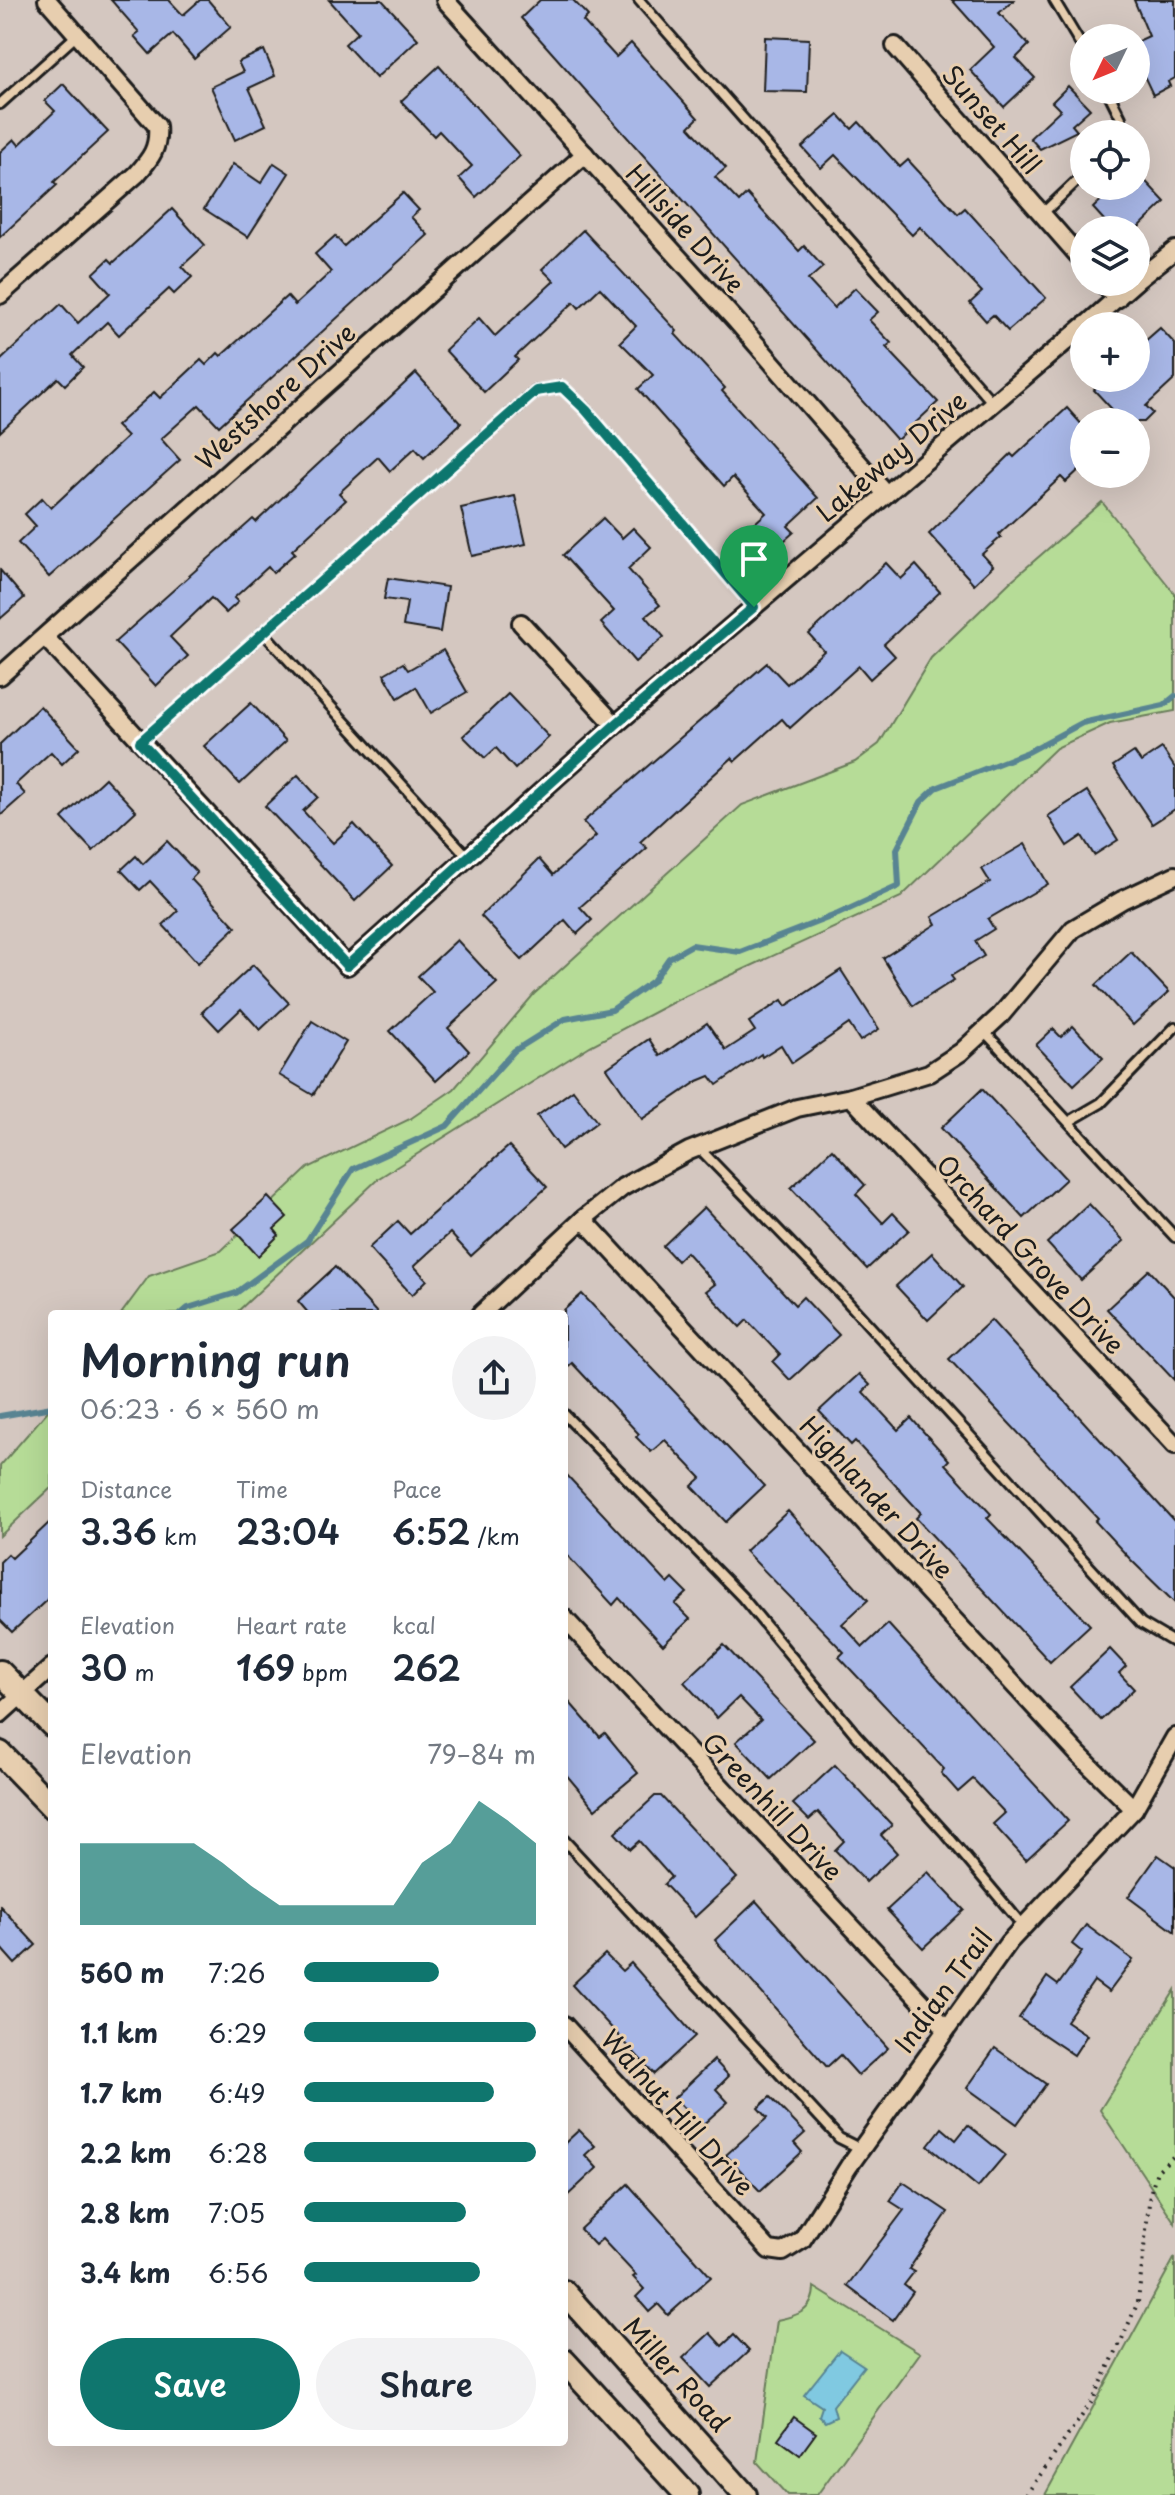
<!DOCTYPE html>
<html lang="en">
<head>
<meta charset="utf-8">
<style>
	body { margin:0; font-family:"Playpen Sans",sans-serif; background:#f2f2f3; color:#1f2937; height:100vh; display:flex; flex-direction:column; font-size:30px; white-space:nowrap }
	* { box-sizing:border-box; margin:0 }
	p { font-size:26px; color:#747a83 }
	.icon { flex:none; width:44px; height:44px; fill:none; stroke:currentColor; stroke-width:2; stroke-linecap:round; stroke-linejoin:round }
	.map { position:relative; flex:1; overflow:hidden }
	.panel { position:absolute; left:48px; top:1310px; width:520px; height:1136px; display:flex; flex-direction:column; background:#fff; border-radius:8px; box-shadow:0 8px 32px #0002 }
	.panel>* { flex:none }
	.needle { width:52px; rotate:227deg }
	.controls { position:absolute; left:1070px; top:24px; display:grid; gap:16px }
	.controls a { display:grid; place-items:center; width:80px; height:80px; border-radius:50%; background:#fff; box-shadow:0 8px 32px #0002; font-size:40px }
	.pin { position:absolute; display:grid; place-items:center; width:68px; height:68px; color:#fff; margin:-82px -34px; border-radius:50% 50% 50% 0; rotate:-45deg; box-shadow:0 0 8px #0007 }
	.pin .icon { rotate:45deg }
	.round { display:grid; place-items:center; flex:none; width:84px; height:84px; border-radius:42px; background:#f2f2f3 }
	.head { display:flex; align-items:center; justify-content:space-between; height:136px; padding:0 32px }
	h1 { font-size:44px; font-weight:600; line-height:60px }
	.metrics { display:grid; grid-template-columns:repeat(3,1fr); gap:12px; height:136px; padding:8px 32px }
	.metrics div { display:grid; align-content:center }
	.metrics b { font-size:34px; font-weight:600 }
	.metrics small { font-size:22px; font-weight:400 }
	.metrics p { font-size:22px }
	.chart { height:224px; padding:16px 32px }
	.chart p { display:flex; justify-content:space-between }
	.chart svg { width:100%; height:144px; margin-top:8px; fill:#0f766e; opacity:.7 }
	.cta { display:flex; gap:16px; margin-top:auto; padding:16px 32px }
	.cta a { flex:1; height:92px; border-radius:48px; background:#0f766e; color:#fff; font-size:32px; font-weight:600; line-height:92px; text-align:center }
	.cta a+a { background:#f2f2f3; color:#1f2937 }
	ul { padding:0 32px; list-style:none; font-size:26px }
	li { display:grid; grid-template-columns:128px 96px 1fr; align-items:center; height:60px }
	li i { height:20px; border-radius:10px; background:#0f766e }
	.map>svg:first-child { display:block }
</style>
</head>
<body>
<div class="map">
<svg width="1175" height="2495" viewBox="0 0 1175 2495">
	<rect width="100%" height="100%" fill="#d4c7c0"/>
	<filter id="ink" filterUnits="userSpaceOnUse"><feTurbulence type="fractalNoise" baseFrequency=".0125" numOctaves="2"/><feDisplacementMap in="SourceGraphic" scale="16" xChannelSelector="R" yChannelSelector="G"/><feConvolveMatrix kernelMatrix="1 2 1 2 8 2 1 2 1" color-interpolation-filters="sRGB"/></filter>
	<g filter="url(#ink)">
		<g fill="#b6dc97" stroke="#697c5a" stroke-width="2">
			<polygon points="1102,502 1175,594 1175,711 1110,723 1056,748 901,897 679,999 590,1046 379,1178 235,1314 121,1314 149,1276 221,1251 308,1168 410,1119 454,1089 534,994 742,805 855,762 879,744 931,658 1012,580"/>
			<polygon points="52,1406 52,1487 0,1536 0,1466"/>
			<polygon points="1175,1990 1175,2223 1100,2110"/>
			<polygon points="1175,2257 1175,2495 1045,2495"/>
			<path d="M 814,2287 L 920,2353 L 817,2495 L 787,2495 L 757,2462 L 777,2320 C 797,2316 814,2311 814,2287 Z"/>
		</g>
		<polygon fill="#80c9e1" stroke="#588492" stroke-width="2" points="840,2350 864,2366 833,2406 836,2417 825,2422 819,2416 822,2407 804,2395"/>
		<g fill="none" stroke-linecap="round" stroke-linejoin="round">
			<g stroke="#588492" stroke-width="6">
				<polyline points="181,1314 188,1308 236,1293 307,1241 353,1169 447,1126 514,1051 565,1019 612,1010 653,981 669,958 692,945 740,952 838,914 899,886 897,849 921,802 936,788 1028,752 1082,723 1164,705 1175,696"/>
				<polyline points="0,1416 52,1407"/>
			</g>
		</g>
		<g fill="#a8b7e7" stroke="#1c1c1c" stroke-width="2">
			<polygon points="111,0 169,0 183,15 200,0 208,0 231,27 194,59 173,34 150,54 134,36 139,32"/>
			<polygon points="329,0 382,0 418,39 376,78 345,44 358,32"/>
			<polygon points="540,0 573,0 588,16 583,21 616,57 631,43 698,118 689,127 726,168 715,177 739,202 747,194 799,251 804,246 823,267 808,280 834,308 855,288 878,312 869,320 891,343 886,347 938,402 897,440 521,18"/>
			<polygon points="952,0 1014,0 999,13 1029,45 1016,58 1035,78 1004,107 970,70 994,47"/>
			<polygon points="1134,0 1175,0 1175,78 1168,82 1170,86 1153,95 1136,59 1136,42 1149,36"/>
			<polygon points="765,37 809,39 807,92 763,91"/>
			<polygon points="264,50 275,76 249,88 266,125 235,140 211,87 243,72 238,62"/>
			<polygon points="439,66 520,156 476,197 459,178 472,166 439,131 434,136 401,101"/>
			<polygon points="63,84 108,132 54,182 57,185 0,237 0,152 14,139 19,145 55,111 45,101"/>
			<polygon points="1068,86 1090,109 1072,125 1077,131 1040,149 1030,138 1060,110 1052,102"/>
			<polygon points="839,115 852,129 859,122 900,167 908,160 958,214 965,208 1046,298 1008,331 993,315 986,321 970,303 982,292 920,227 912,235 835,155 821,168 802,147"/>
			<polygon points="274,163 289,173 248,237 204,209 233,164 261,183"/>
			<polygon points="1136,171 1165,202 1136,230 1113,230 1093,208 1116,186 1136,186"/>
			<polygon points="403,193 419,210 411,217 428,235 219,426 199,405 161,439 180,460 49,577 18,543 36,526 25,514 42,498 51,508 127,437 116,426 154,392 160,398 201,360 206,365 218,353 221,356 287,296 295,305 331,272 315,254 335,236 344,246"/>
			<polygon points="172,209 205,245 182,266 192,277 174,294 169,289 119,335 107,322 72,355 83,367 65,385 58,378 0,432 0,361 61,304 78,323 110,293 93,274 109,259 113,263"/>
			<polygon points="583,230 677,331 675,334 725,388 722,391 818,498 788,526 794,532 767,556 745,532 766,513 733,477 724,486 638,389 653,375 620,342 636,326 600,288 579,308 574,302 515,357 518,360 484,392 445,350 479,318 495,336 554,281 542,269"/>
			<polygon points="1160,328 1175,344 1175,379 1146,406 1153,413 1144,422 1124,422 1094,390 1106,378 1136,378 1136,349"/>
			<polygon points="416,373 461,423 424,458 415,448 390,471 378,457 339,493 346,500 292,550 295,553 273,573 268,567 234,598 238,602 226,613 211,598 170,637 188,656 156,686 115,642 253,519 256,522"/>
			<polygon points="1067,408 1084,427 1084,465 1066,482 1061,477 999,534 1001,537 982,554 993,566 974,584 929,534 1011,454 1014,457"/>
			<polygon points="515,496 526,544 472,556 461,508"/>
			<polygon points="603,518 622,538 633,528 651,547 628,569 660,605 646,616 664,637 635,662 601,623 614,611 563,555"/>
			<polygon points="886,563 901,579 916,565 940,592 884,644 895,656 870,679 859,666 790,728 782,719 735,761 732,758 640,842 647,848 580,907 592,920 577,934 565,920 522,960 481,916 539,859 553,875 596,836 583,822 767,663 787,684 824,651 809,634"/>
			<polygon points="0,570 24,598 0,619"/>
			<polygon points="388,578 447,587 440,632 403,626 407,602 384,599"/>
			<polygon points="443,650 467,692 431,713 416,687 398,698 384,674 403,663 408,670"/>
			<polygon points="508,694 549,737 515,769 496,748 485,758 463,736"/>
			<polygon points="251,703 286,741 240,784 204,746"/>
			<polygon points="40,706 79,748 62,764 51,752 16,784 25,794 0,816 0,744"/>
			<polygon points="1162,748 1175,768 1175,809 1152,824 1113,766 1134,752 1141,762"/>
			<polygon points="298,775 318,797 303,811 333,843 354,824 392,866 355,901 265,806"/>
			<polygon points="105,778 136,811 93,851 62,818"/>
			<polygon points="1087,791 1118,840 1094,855 1082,836 1067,846 1048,816"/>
			<polygon points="167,841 197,873 191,879 236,927 198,963 163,925 178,911 150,881 140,890 121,870 136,856 143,864"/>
			<polygon points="1025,844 1048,884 988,919 994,929 975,941 984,956 951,976 954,980 913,1006 883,958 936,924 932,917 990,882 982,869"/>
			<polygon points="457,940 497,983 448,1028 469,1051 436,1081 390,1031 433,992 418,976"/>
			<polygon points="1131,952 1169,992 1133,1025 1096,985"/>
			<polygon points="253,965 289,1003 260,1030 241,1009 219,1030 202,1012"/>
			<polygon points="841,970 879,1029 860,1041 849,1024 792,1063 781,1045 762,1057 761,1054 717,1085 710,1076 698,1081 642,1119 607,1068 649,1039 660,1056 707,1023 726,1050 755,1031 749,1022 782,1000 786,1006"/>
			<polygon points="312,1021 346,1042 313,1095 279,1075"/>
			<polygon points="1073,1026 1103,1058 1074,1085 1036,1045 1053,1029 1061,1037"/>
			<polygon points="982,1089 1066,1179 1024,1218 941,1128"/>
			<polygon points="573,1090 597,1122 561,1149 537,1116"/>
			<polygon points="509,1146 547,1187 471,1256 450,1233 414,1266 427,1280 412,1295 369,1248 398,1221 410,1234"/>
			<polygon points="832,1149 865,1185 856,1194 883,1223 893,1213 909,1230 867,1269 791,1188"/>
			<polygon points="268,1197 287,1217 274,1229 279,1235 258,1256 233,1229"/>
			<polygon points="1089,1204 1124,1241 1081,1280 1047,1243"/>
			<polygon points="704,1207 795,1305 803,1297 839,1335 790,1380 773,1362 780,1355 747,1320 740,1327 706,1291 715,1284 686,1252 677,1261 663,1246"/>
			<polygon points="932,1253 963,1287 928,1320 896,1286"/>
			<polygon points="335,1267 378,1314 309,1314 298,1301"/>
			<polygon points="1149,1270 1175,1298 1175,1381 1107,1309"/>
			<polygon points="582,1294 764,1486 726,1522 692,1486 701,1478 665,1440 651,1452 636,1437 639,1434 572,1363 564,1370 564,1310"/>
			<polygon points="991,1320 1175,1522 1175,1603 1131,1560 1095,1521 1098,1518 949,1359"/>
			<polygon points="859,1374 870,1385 863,1392 898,1430 911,1418 949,1460 945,1464 991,1514 987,1518 1090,1625 1050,1662 916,1518 921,1513 855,1441 851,1445 819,1411"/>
			<polygon points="564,1472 668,1584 673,1579 687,1593 675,1604 690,1619 663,1645 619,1598 613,1605 564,1552"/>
			<polygon points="788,1511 868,1600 842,1624 863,1647 888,1624 1068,1821 1026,1860 993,1824 1005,1813 973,1779 958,1792 941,1773 944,1769 839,1657 844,1652 745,1551"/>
			<polygon points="52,1520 52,1595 12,1632 0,1620 0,1562 8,1554 12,1558"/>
			<polygon points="724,1645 814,1740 771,1779 736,1742 761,1720 739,1697 717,1718 684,1682"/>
			<polygon points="1110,1649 1126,1666 1119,1673 1134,1689 1101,1720 1070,1687"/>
			<polygon points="564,1696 600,1737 605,1733 638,1773 595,1809 564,1772"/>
			<polygon points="835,1765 892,1825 881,1835 897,1853 866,1882 835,1850 844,1841 818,1812 809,1820 793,1804"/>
			<polygon points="655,1796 661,1796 737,1878 695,1917 664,1884 671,1877 639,1841 630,1849 615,1833"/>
			<polygon points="1158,1855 1175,1867 1175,1932 1128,1897"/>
			<polygon points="928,1872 964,1910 923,1948 887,1910"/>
			<polygon points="756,1901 888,2048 858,2075 840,2055 827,2067 715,1940"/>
			<polygon points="0,1906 36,1945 15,1964 0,1947"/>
			<polygon points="1086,1925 1133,1960 1109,1992 1094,1981 1066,2021 1087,2035 1074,2055 1019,2018 1047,1977 1058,1985 1082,1952 1072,1944"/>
			<polygon points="605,1954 622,1971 631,1963 695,2036 654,2074 572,1985"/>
			<polygon points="995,2048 1046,2084 1017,2124 967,2088"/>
			<polygon points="714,2060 729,2076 716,2089 728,2102 701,2126 674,2098"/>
			<polygon points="770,2097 805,2133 794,2143 802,2152 760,2191 726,2155 767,2118 758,2108"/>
			<polygon points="968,2125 1005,2155 978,2187 928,2146 942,2128 956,2140"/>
			<polygon points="579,2130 595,2146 585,2155 597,2168 564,2199 564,2144"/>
			<polygon points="903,2182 948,2212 909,2269 914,2272 904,2285 913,2292 893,2320 847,2286 904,2210 890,2201"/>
			<polygon points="628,2184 711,2277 668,2315 658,2304 649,2312 636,2297 644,2289 633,2277 636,2275 602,2239 595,2245 580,2229"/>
			<polygon points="710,2333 722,2346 734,2335 749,2351 710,2387 683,2358"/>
			<polygon points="794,2417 816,2433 800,2455 778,2439"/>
		</g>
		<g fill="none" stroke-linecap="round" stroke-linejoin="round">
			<defs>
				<g id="lane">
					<polyline points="639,0 993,403"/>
					<polyline points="1054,0 1084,50"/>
					<polyline points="1107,90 1121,118 1119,134"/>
					<polyline points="0,104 77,35"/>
					<polyline points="1042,214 1084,174"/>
					<polyline points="263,632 468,857"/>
					<polyline points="140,742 536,391 562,387 586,410 754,607"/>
					<polyline points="984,1031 1175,1237"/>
					<polyline points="1070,1121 1101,1103 1175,1027"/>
					<polyline points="698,1147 844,1298 1141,1623 1175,1643"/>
					<polyline points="564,1414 742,1597 857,1736 946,1834 1023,1926"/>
					<polyline points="564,1840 839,2138 861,2149"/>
				</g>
				<g id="street">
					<polyline points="445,0 737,322 886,494"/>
					<polyline points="895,46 1084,262"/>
					<polyline points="1136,281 1175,250"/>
					<polyline points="1102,282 1117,299"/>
					<path d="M 0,295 L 137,174 C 151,158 159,148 157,126 L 47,0"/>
					<polyline points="1085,326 1135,282"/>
					<polyline points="521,623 615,725"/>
					<polyline points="45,637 347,966 615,725 1084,326"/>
					<polyline points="0,676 585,154"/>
					<polyline points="851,1097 1175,1445"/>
					<polyline points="583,1219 1078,1754 1134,1809"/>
					<polyline points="481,1314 583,1219 623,1187 689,1151 797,1108 851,1097 929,1073 961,1052 1001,1015 1073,929 1122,900 1175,875"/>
					<polyline points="564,1618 946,2028"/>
					<polyline points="0,1714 52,1667"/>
					<polyline points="564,2025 769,2250 783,2252 802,2240 849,2166 1009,1942 1134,1809 1175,1737"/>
				</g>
				<g id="secondary">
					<polyline points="0,1672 52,1725"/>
					<polyline points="0,1753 52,1807"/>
					<polyline points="564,2292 745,2495"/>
					<polyline points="564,2361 687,2495"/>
				</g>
			</defs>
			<use href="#lane" stroke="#1c1c1c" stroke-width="14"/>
			<use href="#street" stroke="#1c1c1c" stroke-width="22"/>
			<use href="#secondary" stroke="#1c1c1c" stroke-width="28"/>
			<polyline stroke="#1c1c1c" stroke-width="4" stroke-dasharray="2 6" stroke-linecap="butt" points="1026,2495 1093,2400 1122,2339 1138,2302 1150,2194 1157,2171 1175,2155"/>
			<use href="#lane" stroke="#e7ceaf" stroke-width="8"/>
			<use href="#street" stroke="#e7ceaf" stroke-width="16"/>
			<use href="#secondary" stroke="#e7ceaf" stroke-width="22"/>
		</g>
	</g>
	<g fill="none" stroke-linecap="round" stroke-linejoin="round" filter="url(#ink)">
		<defs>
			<polygon id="route" points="562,387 586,410 754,607 615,725 347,966 140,742 536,391"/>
		</defs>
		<use href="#route" stroke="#fff" stroke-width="16"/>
		<use href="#route" stroke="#0f766e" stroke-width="10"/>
	</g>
	<g text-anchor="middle" stroke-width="6" stroke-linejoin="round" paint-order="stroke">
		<g font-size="26" fill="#1c1c1c" stroke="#e7ceaf">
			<text transform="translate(991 120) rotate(49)" y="9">Sunset Hill</text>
			<text transform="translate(685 229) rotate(48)" y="9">Hillside Drive</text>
			<text transform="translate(276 397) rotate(-42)" y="9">Westshore Drive</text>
			<text transform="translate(892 457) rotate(-40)" y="9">Lakeway Drive</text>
			<text transform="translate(1030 1255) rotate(47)" y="9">Orchard Grove Drive</text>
			<text transform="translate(876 1498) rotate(47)" y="9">Highlander Drive</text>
			<text transform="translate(772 1807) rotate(47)" y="9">Greenhill Drive</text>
			<text transform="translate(944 1991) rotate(-54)" y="9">Indian Trail</text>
			<text transform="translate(677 2113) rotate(48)" y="9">Walnut Hill Drive</text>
			<text transform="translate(676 2375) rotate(48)" y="9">Miller Road</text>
		</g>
	</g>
</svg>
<div class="controls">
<a><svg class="needle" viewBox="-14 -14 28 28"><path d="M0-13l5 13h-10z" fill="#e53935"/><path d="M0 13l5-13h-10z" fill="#747a83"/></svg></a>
<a><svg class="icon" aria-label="locate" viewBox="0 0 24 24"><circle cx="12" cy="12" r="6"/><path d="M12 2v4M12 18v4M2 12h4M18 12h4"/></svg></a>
<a><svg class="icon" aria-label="layers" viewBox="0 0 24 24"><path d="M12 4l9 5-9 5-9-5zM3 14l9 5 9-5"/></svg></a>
<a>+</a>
<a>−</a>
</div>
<div class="pin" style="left:754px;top:607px;background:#1e9e55"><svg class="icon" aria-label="arrive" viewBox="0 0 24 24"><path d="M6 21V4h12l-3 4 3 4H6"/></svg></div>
<section class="panel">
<div class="head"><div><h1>Morning run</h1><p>06:23 · 6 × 560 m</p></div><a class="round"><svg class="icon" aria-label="share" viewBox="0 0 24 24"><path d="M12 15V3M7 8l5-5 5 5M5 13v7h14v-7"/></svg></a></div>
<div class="metrics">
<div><p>Distance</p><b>3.36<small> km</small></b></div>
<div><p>Time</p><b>23:04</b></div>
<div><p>Pace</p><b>6:52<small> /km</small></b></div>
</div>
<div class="metrics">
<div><p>Elevation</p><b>30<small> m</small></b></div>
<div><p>Heart rate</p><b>169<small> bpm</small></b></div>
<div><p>kcal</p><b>262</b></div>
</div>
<div class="chart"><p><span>Elevation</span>79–84 m</p>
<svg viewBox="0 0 160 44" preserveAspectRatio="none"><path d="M0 44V19L10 19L20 19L30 19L40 19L50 25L60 32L70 38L80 38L90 38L100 38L110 38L120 25L130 19L140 6L150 12L160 19V44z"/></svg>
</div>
<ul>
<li><b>560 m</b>7:26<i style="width:58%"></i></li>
<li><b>1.1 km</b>6:29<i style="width:100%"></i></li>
<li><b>1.7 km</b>6:49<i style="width:82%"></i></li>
<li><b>2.2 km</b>6:28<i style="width:100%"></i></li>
<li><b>2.8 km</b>7:05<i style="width:70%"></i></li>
<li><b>3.4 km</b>6:56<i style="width:76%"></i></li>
</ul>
<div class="cta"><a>Save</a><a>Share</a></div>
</section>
</div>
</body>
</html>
